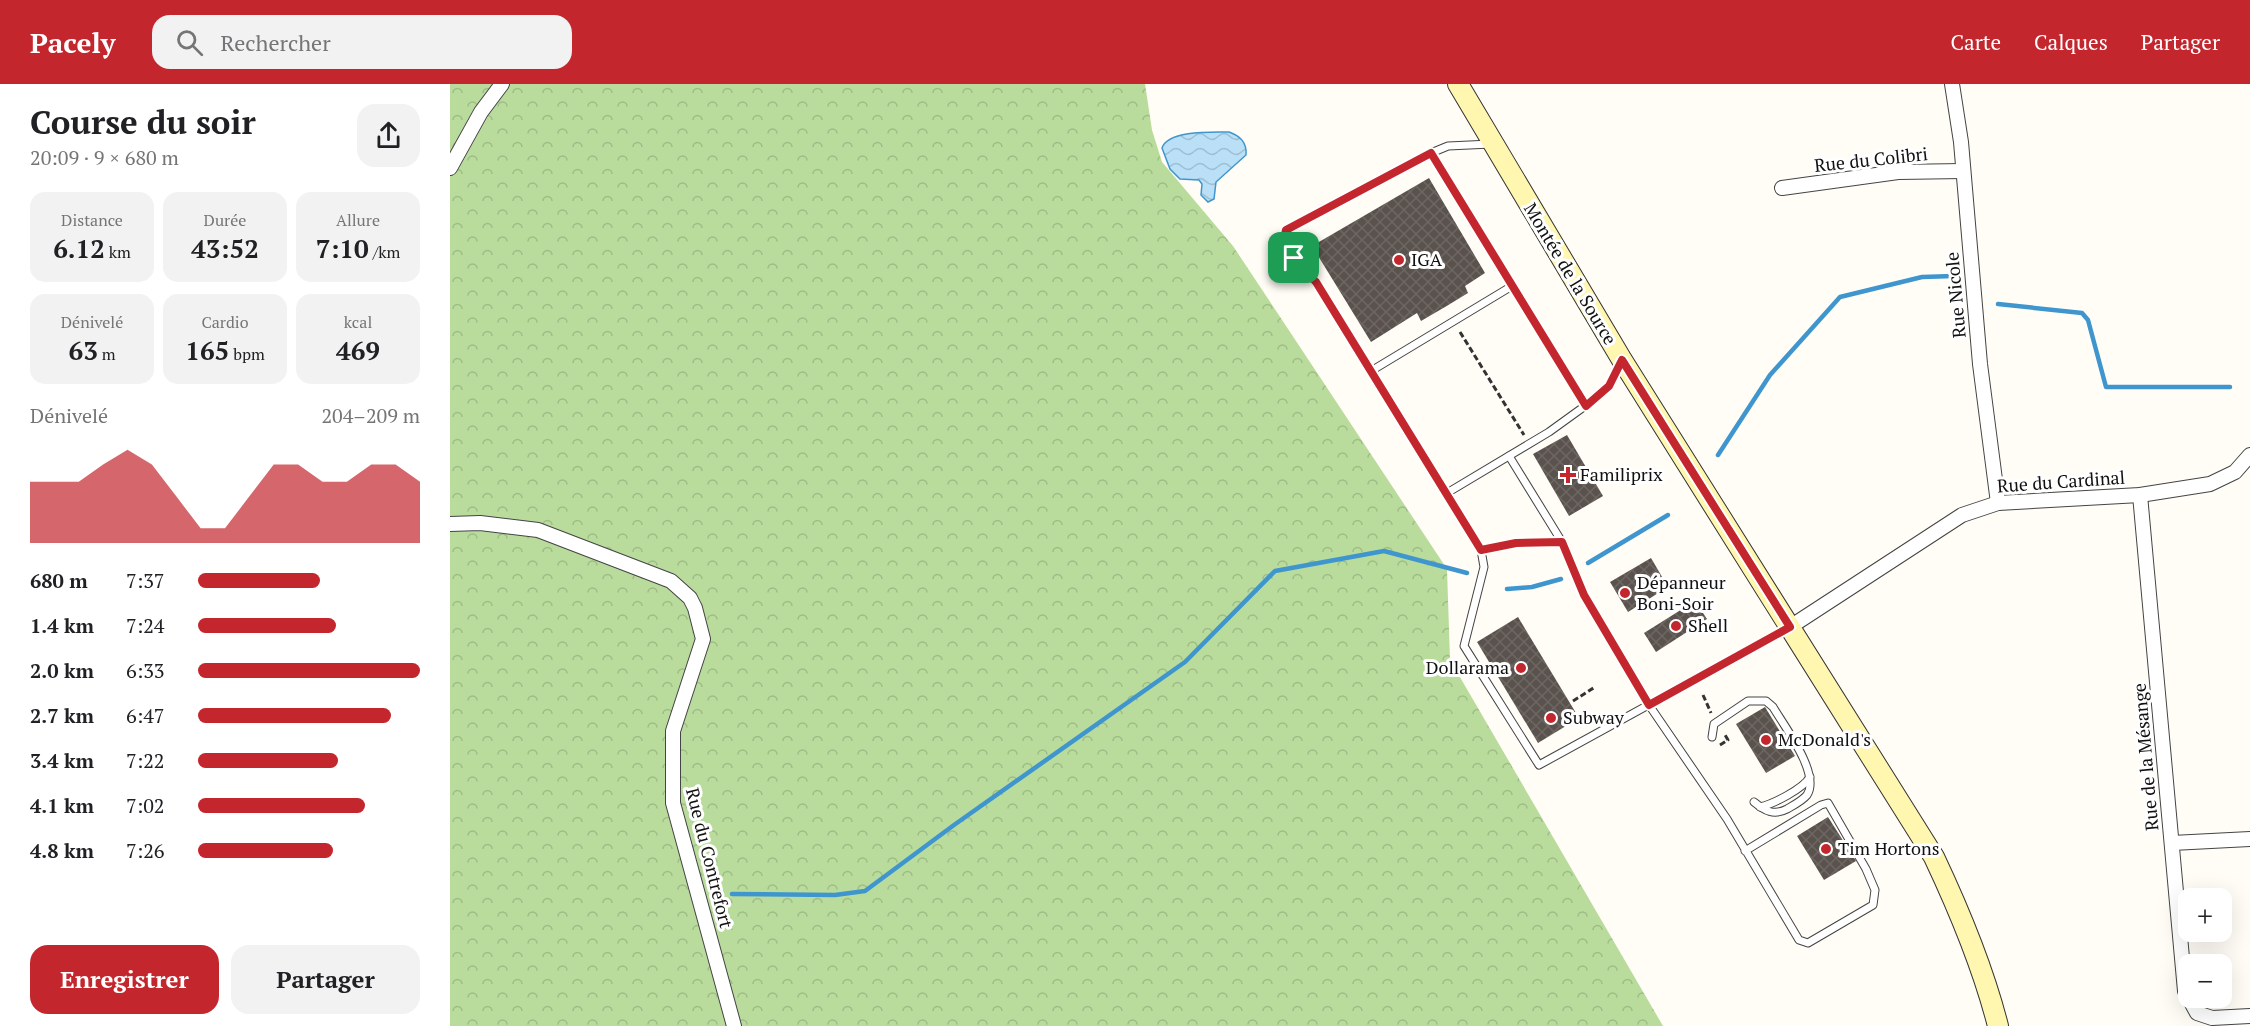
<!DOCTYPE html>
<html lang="fr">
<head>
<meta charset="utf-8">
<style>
	body { margin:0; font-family:"PT Serif",serif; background:#f2f2f2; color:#202124; height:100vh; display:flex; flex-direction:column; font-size:22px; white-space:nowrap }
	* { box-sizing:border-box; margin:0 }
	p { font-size:20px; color:#757577 }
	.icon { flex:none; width:33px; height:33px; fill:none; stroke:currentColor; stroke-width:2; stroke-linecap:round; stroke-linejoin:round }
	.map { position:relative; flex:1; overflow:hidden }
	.panel { display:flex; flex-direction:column; background:#fff; width:450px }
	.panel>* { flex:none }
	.tools { position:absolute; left:1728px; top:804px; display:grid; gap:12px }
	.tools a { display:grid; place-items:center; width:54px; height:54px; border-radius:12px; background:#fff; box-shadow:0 6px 24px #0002; font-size:30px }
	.pin { position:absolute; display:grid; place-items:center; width:51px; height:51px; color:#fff; margin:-26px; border-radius:12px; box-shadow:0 3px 9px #0006 }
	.round { display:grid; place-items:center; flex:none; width:63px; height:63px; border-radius:18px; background:#f2f2f2 }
	.overview { display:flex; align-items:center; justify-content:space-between; height:102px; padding:0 30px }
	h1 { font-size:33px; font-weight:800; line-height:45px }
	.stats { display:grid; grid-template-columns:repeat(3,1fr); gap:9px; height:102px; padding:6px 30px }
	.stats div { display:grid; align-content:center; border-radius:15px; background:#f2f2f2; text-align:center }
	.stats b { font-size:26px; font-weight:800 }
	.stats small { font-size:16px; font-weight:400 }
	.stats p { font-size:16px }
	.chart { height:168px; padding:12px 30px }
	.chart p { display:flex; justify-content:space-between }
	.chart svg { width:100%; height:108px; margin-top:6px; fill:#c4262e; opacity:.7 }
	.button { display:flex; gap:12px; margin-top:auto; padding:12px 30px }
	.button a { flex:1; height:69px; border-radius:18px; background:#c4262e; color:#fff; font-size:24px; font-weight:800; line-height:69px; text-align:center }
	.button a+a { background:#f2f2f2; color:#202124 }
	ul { padding:0 30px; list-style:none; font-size:20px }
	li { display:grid; grid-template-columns:96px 72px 1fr; align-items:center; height:45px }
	li i { height:15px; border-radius:8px; background:#c4262e }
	header { display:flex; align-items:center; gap:36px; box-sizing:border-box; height:84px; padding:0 30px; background:#c4262e; color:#fff }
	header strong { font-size:28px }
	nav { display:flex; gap:33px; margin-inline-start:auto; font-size:21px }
	.search { width:420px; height:54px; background:#f2f2f2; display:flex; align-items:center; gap:15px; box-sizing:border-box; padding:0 21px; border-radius:18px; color:#757577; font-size:22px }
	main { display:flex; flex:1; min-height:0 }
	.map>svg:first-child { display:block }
</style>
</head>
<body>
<header>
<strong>Pacely</strong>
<div class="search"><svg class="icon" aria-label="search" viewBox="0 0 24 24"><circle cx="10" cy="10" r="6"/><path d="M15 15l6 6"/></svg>Rechercher</div>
<nav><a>Carte</a><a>Calques</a><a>Partager</a></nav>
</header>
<main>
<section class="panel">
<div class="overview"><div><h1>Course du soir</h1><p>20:09 · 9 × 680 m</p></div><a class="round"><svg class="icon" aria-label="share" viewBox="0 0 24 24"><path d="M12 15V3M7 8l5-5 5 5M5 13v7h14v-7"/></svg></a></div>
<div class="stats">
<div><p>Distance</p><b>6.12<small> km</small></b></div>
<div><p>Durée</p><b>43:52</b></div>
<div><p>Allure</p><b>7:10<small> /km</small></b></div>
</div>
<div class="stats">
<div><p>Dénivelé</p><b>63<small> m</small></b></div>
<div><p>Cardio</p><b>165<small> bpm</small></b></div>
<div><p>kcal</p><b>469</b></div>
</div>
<div class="chart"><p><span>Dénivelé</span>204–209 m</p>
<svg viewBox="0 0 160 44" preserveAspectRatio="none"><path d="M0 44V19L10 19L20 19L30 12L40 6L50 12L60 25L70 38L80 38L90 25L100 12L110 12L120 19L130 19L140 12L150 12L160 19V44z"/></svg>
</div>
<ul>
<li><b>680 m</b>7:37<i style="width:55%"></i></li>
<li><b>1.4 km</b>7:24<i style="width:62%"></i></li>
<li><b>2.0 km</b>6:33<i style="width:100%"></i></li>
<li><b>2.7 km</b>6:47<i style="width:87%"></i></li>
<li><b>3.4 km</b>7:22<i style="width:63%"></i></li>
<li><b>4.1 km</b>7:02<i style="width:75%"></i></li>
<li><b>4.8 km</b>7:26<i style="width:61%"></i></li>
</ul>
<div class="button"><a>Enregistrer</a><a>Partager</a></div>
</section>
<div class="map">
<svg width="1800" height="942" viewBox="0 0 1800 942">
	<defs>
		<pattern id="forest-crowns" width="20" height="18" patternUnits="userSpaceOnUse" patternTransform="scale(1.5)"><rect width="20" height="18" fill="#b9dc9c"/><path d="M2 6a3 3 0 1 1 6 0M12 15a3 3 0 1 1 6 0" fill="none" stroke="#9ebc85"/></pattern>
		<pattern id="water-waves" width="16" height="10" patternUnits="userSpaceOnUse" patternTransform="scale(1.5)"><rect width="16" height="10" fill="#b9e0f7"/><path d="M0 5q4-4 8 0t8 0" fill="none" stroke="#9ebfd3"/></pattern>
		<pattern id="building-cross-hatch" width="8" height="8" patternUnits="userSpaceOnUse" patternTransform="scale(1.5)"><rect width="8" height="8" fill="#5a524d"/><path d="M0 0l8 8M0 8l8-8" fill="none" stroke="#6d6662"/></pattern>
	</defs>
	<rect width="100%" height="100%" fill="#fffdf5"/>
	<polygon fill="url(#forest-crowns)" points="0,0 695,0 702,46 712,78 783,162 997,485 1000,576 1213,942 0,942"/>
	<path fill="url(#water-waves)" stroke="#3f96cf" stroke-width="1.5" d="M 779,48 C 790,52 797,58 796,71 L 766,98 L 764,115 L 758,118 L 751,111 L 752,100 L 749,96 L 730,95 L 720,85 L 712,64 C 718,46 762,48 779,48 Z"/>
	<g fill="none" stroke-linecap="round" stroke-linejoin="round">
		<g stroke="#3f96cf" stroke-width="4.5">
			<polyline points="1548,220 1632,229 1638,236 1656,303 1780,303"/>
			<polyline points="1268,371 1320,291 1390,213 1472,193 1504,192"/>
			<polyline points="1138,479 1218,431"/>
			<polyline points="1057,505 1082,503 1111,495"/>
			<polyline points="282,810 385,811 415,807 504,741 735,578 825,487 934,467 1017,489"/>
		</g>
	</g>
	<g fill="url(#building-cross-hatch)">
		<polygon points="979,94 1035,189 1015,202 1018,209 995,223 971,237 967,229 921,258 862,162"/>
		<polygon points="1117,351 1153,412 1119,432 1083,370"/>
		<polygon points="1201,474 1218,503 1178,528 1160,498"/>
		<polygon points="1245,517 1257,535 1206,568 1194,549"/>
		<polygon points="1068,533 1129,634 1088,659 1027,558"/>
		<polygon points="1315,623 1345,672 1316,689 1286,640"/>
		<polygon points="1378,733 1406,777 1374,796 1347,752"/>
	</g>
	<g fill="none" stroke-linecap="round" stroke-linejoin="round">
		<defs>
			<g id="lane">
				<path d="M 1041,60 L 998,62 L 981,69 L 836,146 C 829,165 855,186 866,198 L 1031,466 L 1034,483 L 1014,562 L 1089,681 L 1337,545"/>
				<polyline points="981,69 1135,322"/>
				<polyline points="921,287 1062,202"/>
				<polyline points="1059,372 1112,458 1134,511 1199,621 1277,735 1349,856 1358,859 1423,821 1425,806 1416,785 1378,719 1371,721 1295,767"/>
				<polyline points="997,409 1099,348 1135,322 1159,302 1170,280"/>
				<polyline points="1031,466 1066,459 1112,458"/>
				<path d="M 1262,653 L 1264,640 L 1298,617 L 1316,617 L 1323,623 C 1334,642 1371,690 1357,711 C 1352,717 1344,721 1337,725 C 1324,732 1315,727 1304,718"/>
				<path d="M 1310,723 C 1323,720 1353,705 1360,693"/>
			</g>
			<g id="street">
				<polyline points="1502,0 1511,58 1530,280 1548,419"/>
				<polyline points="0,84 31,28 52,0"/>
				<polyline points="1332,104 1448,88 1513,87"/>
				<polyline points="1690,411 1735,907 1747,929 1762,934 1800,932"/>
				<polyline points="0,440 30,439 88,446 221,497 240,514 245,524 253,555 223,647 223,719 284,942"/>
				<polyline points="1340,543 1512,431 1548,419 1690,411 1760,400 1785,388 1800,371"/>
				<polyline points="1722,759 1800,755"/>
			</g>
			<path id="secondary" d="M 1008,0 L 1172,276 L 1484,773 C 1510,828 1533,883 1548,942"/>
		</defs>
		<use href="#lane" stroke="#444" stroke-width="9"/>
		<use href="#street" stroke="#444" stroke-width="16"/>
		<use href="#secondary" stroke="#333" stroke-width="22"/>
		<g stroke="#333" stroke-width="3" stroke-dasharray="6 3" stroke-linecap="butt">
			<polyline points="1010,248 1074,351"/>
			<polyline points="1253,611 1261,629"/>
			<polyline points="1123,617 1145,603"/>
			<polyline points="1270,661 1278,656 1274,649"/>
		</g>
		<use href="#lane" stroke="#fff" stroke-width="7"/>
		<use href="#street" stroke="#fff" stroke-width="14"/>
		<use href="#secondary" stroke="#fff6b0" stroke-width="20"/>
	</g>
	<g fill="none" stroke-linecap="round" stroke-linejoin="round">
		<defs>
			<path id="route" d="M 981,69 L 1136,322 L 1159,302 L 1172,276 L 1340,543 L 1199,621 L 1134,511 L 1112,458 L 1066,459 L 1031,466 L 866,198 C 854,185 830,166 836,146 Z"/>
		</defs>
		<use href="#route" stroke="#fff" stroke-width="12"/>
		<use href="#route" stroke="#c4262e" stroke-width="8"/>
	</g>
	<g fill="#c4262e" stroke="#fff" stroke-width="2">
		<circle cx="949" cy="176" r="6"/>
		<path d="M1115 382h6v6h6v6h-6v6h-6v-6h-6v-6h6z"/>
		<circle cx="1175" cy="509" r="6"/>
		<circle cx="1226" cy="542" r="6"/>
		<circle cx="1071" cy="584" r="6"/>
		<circle cx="1101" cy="634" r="6"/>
		<circle cx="1316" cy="656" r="6"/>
		<circle cx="1376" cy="765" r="6"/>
	</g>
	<g text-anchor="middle" stroke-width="6" stroke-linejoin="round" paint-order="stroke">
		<g font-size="18" fill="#111" stroke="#fff">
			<text transform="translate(1421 76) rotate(-6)" y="6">Rue du Colibri</text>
			<text transform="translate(1120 190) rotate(59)" y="6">Montée de la Source</text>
			<text transform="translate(1506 211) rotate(-95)" y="6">Rue Nicole</text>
			<text transform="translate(1611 398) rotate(-4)" y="6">Rue du Cardinal</text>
			<text transform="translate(1696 673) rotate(-95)" y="6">Rue de la Mésange</text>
			<text transform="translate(259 774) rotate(76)" y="6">Rue du Contrefort</text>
		</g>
		<g font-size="18" fill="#111" stroke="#fff" text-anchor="start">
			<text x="961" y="182">IGA</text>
			<text x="1130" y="397">Familiprix</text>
			<text x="1187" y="505">Dépanneur<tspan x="1187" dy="21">Boni-Soir</tspan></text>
			<text x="1238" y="548">Shell</text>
			<text x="1059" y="590" text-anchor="end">Dollarama</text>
			<text x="1113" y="640">Subway</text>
			<text x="1328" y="662">McDonald's</text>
			<text x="1388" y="771">Tim Hortons</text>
		</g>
	</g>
</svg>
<div class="tools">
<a>+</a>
<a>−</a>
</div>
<div class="pin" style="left:844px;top:174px;background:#1e9e55"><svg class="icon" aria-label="arrive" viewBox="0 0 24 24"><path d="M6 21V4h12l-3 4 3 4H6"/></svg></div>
</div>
</main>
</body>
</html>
